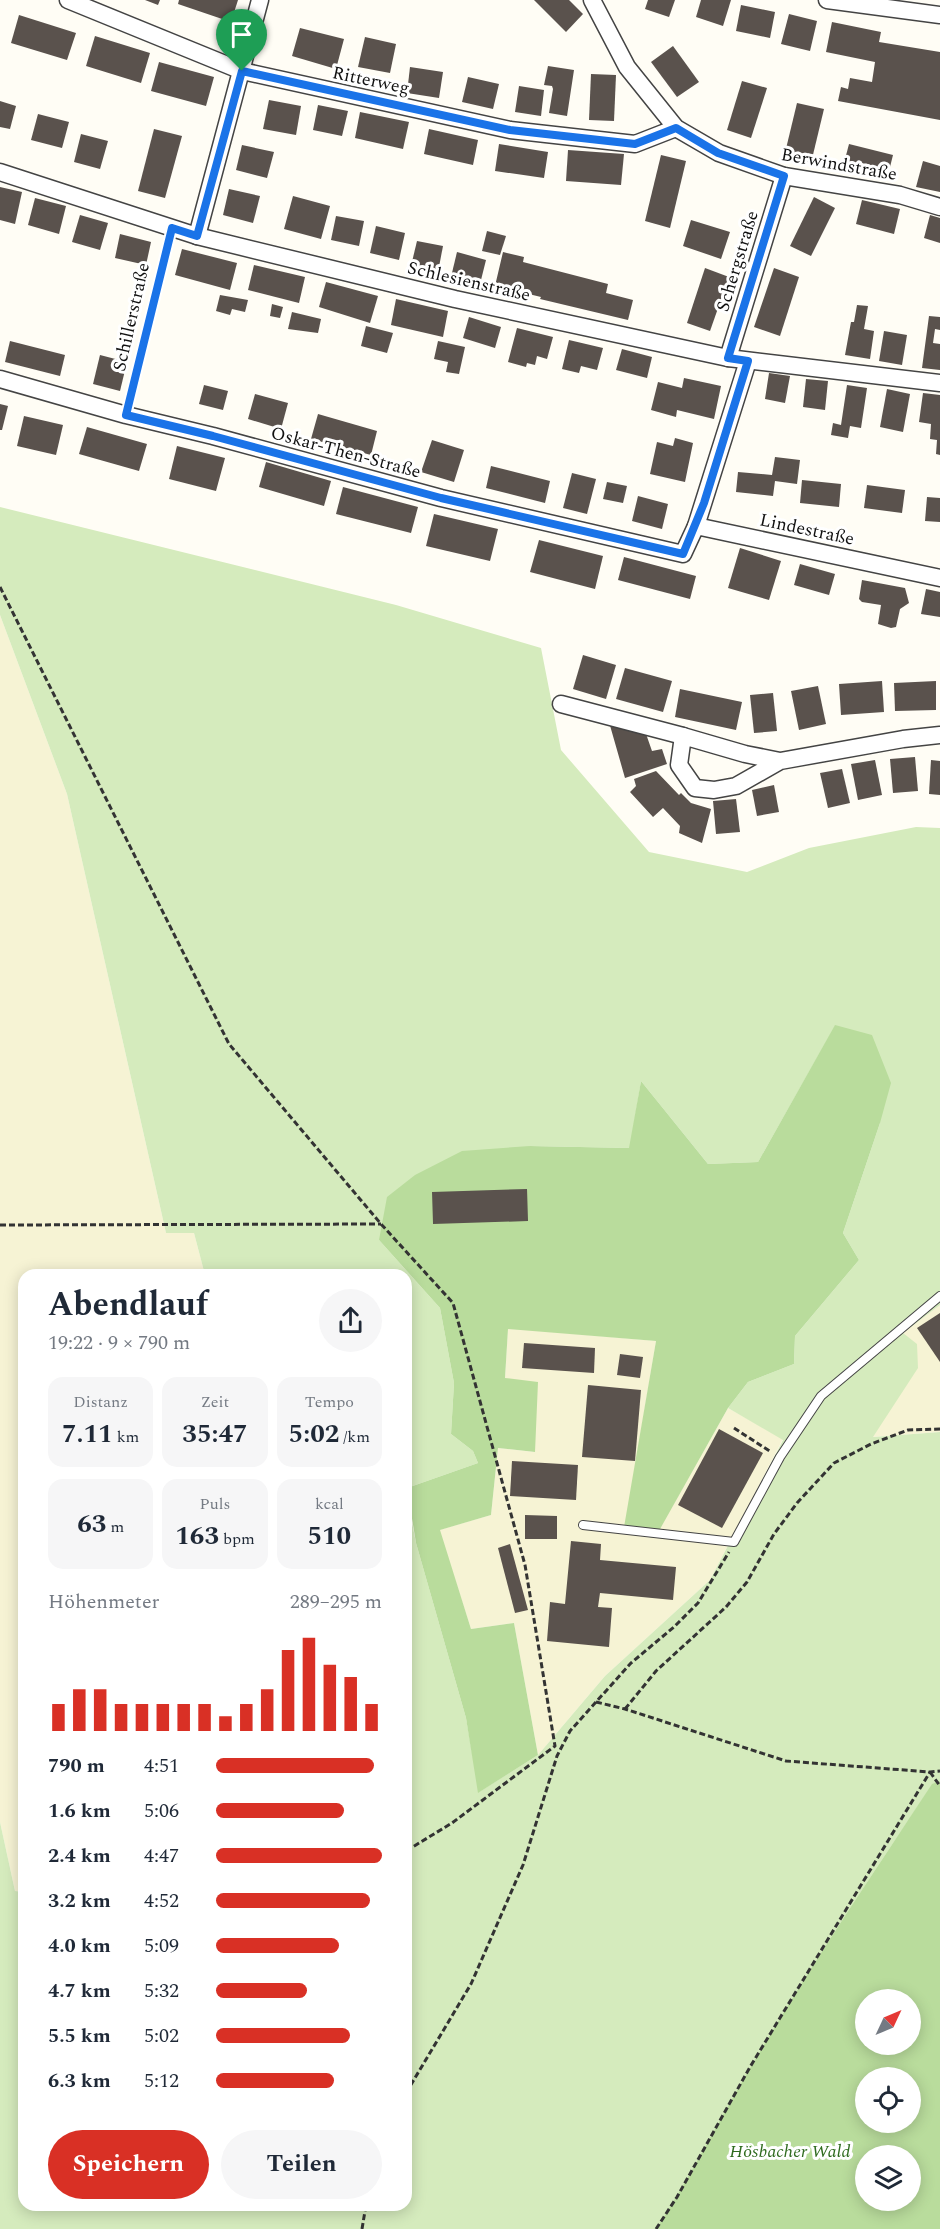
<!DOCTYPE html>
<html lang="de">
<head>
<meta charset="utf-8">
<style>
	body { margin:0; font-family:Spectral,serif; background:#f6f6f7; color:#1f2937; height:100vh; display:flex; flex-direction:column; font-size:22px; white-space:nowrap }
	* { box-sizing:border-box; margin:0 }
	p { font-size:20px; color:#747a83 }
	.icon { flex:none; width:33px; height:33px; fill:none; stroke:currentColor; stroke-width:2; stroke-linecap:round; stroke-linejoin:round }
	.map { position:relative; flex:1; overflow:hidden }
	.drawer { position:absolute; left:18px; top:1269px; width:394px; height:942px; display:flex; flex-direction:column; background:#fff; border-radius:18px; box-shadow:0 3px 15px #0003 }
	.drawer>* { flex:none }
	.needle { width:39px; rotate:46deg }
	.tools { position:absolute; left:855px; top:1989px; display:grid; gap:12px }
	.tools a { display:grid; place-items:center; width:66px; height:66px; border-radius:50%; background:#fff; box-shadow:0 3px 15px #0003; font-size:30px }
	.pin { position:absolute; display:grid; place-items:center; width:51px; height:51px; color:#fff; margin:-62px -26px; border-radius:50% 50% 50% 0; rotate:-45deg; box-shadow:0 0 6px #0007 }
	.pin .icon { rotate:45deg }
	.round { display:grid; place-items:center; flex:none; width:63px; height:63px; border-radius:32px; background:#f6f6f7 }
	.overview { display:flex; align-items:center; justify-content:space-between; height:102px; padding:0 30px }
	h1 { font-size:33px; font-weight:700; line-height:45px }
	.stats { display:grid; grid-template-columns:repeat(3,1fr); gap:9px; height:102px; padding:6px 30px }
	.stats div { display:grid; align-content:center; border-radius:15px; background:#f6f6f7; text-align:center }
	.stats b { font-size:26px; font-weight:700 }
	.stats small { font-size:16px; font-weight:400 }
	.stats p { font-size:16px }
	.chart { height:168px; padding:12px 30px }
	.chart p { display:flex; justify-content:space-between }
	.chart svg { width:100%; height:108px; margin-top:6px; stroke:#d93025; stroke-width:6 }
	.primary-button { display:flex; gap:12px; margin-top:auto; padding:12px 30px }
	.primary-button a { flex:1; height:69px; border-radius:36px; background:#d93025; color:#fff; font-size:24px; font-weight:700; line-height:69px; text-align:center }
	.primary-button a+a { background:#f6f6f7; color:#1f2937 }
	ul { padding:0 30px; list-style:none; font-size:20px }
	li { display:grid; grid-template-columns:96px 72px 1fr; align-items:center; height:45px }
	li i { height:15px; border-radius:8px; background:#d93025 }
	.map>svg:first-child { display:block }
</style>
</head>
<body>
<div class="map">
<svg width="940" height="2229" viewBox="0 0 940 2229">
	<rect width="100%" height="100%" fill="#fffdf5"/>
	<g fill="#f6f3d4">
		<polygon points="0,615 67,794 166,1233 194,1233 205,1275 24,1275 24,1892 15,1891 0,1822"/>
		<polygon points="940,1305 940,1432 872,1437 917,1368 903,1333"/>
		<polygon points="508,1328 656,1341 624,1532 655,1537 728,1408 783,1439 710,1580 605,1676 538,1755 514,1623 471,1629 439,1530 491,1515 498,1448 534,1452 505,1378"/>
	</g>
	<path fill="#d5ebbd" d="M 0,507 L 396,605 L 541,648 L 561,750 L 649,852 L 747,872 L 809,848 L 916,827 L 940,828 L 940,1305 L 903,1333 L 917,1344 L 918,1368 L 873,1437 L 940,1432 L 940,1781 L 932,1785 C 870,1878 807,1971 750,2068 C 718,2121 690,2177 656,2229 L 0,2229 L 0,1822 L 15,1891 L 24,1892 L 24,2205 L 406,2205 L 407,1497 L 416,1543 L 466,1718 L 479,1792 L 538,1755 L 605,1676 L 710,1580 L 783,1440 L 728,1408 L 748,1382 L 794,1364 L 795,1336 L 859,1260 L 843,1233 L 880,1123 L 835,1026 L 758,1162 L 708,1164 L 641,1081 L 630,1148 L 530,1146 L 379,1240 L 440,1308 L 454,1383 L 451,1434 L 473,1451 L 478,1463 L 407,1488 L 406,1275 L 205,1275 L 194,1233 L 166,1233 L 67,794 L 0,615 Z"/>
	<g fill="#b9dc9c" fill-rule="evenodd">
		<polygon points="835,1025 872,1035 891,1083 880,1123 843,1233 859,1260 795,1336 794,1364 748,1382 728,1408 655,1538 623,1533 656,1341 508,1329 505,1378 538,1382 535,1452 498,1448 491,1515 440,1530 471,1629 514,1623 538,1755 478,1793 466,1718 416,1543 407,1488 478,1463 473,1451 451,1434 454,1383 440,1308 379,1240 387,1197 415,1175 462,1151 530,1146 629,1148 641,1081 708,1164 758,1162"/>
		<path d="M 940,1781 L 940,2229 L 656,2229 C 690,2177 718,2121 750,2068 C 807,1971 870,1878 932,1784 ZM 866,2000 L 910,2000 L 910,2044 L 866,2044 ZM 866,2078 L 910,2078 L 910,2122 L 866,2122 ZM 866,2156 L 910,2156 L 910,2200 L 866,2200 Z"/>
	</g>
	<g fill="#5a524d">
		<polygon points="145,0 160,0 158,5"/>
		<polygon points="179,0 238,0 231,22 178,4"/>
		<polygon points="534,0 569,0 583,14 566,32"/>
		<polygon points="648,0 675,0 669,17 645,9"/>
		<polygon points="701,0 731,0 723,26 696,17"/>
		<polygon points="741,5 775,12 770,38 736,31"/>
		<polygon points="789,14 817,21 810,51 781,44"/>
		<polygon points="19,15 76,33 67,60 11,43"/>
		<polygon points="832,22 881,32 879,42 940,52 940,120 838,101 841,87 848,89 850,78 872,82 875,62 826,52"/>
		<polygon points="300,28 344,39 336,69 292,56"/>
		<polygon points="95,36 150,53 141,83 86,66"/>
		<polygon points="365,37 396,44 390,73 358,67"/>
		<polygon points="673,46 699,82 677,97 651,62"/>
		<polygon points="159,62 214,77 206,106 151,91"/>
		<polygon points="548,66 574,70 567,116 549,113 553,89 552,86 544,85"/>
		<polygon points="410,67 443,72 439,98 407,93"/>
		<polygon points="591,74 616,75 614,121 589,120"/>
		<polygon points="468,77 499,84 493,109 462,102"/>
		<polygon points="742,81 767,88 751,138 727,130"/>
		<polygon points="519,86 544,90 541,116 515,112"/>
		<polygon points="269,100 301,106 296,135 263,129"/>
		<polygon points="0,101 16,106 10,129 0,127"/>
		<polygon points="797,103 824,109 811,163 784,157"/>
		<polygon points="318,105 348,111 342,136 313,130"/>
		<polygon points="360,112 409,122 403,149 355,138"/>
		<polygon points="38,114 69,122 62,148 31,140"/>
		<polygon points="154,129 182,136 165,198 138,191"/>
		<polygon points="429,129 478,140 473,165 424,154"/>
		<polygon points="81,134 108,141 100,169 74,162"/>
		<polygon points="499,144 548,152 544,178 495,171"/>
		<polygon points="849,144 893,155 887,179 843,167"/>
		<polygon points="242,145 274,152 267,178 236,170"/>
		<polygon points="568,150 624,154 621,185 566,181"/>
		<polygon points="661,155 686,161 670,228 645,221"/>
		<polygon points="923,161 940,166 940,192 916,187"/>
		<polygon points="0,187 22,192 15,224 0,220"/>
		<polygon points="229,189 260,196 253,223 223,215"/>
		<polygon points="293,196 330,206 321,239 284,229"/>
		<polygon points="814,197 835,208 811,256 790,246"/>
		<polygon points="35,198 66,206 59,234 28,225"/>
		<polygon points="862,200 900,209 894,234 856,224"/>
		<polygon points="80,215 108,223 100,250 72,242"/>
		<polygon points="930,215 940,218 940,243 924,238"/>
		<polygon points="336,216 364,221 359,246 331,240"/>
		<polygon points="691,220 730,232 721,259 683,246"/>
		<polygon points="376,226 405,233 399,260 370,253"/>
		<polygon points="487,231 506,236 500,255 482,251"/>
		<polygon points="120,234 151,242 146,265 115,258"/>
		<polygon points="417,241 443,246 438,272 411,266"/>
		<polygon points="182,249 237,263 230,290 175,275"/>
		<polygon points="457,252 486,260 480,284 451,277"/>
		<polygon points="503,252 524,257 523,262 608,284 606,293 633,300 628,320 540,299 541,297 495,286"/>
		<polygon points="254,265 305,277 299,303 248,290"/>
		<polygon points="705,268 729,277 710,331 687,323"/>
		<polygon points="774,268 799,277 780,336 754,327"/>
		<polygon points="326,282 378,296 370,323 319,307"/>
		<polygon points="220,295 248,300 245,312 232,309 230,315 216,311"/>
		<polygon points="396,299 448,311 443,337 391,325"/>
		<polygon points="272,304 283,307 280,318 270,316"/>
		<polygon points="857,305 868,306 864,329 874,331 870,359 845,355 851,322 854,322"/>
		<polygon points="292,312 321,319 318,333 288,329"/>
		<polygon points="929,316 940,317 940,330 935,329 933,343 940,344 940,370 922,368"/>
		<polygon points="469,317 501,327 495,348 463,338"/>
		<polygon points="366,326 393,333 387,353 361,346"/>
		<polygon points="517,328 553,337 547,359 537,356 535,365 527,363 526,367 508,362"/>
		<polygon points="884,331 907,335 902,365 879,361"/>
		<polygon points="569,340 603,348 597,370 581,366 579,373 562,369"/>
		<polygon points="10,341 65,355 60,376 5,362"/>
		<polygon points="438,341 465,347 459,374 446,372 448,362 434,359"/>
		<polygon points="622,349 652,357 647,378 616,370"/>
		<polygon points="100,355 127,362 120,391 93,384"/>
		<polygon points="769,373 790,376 785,403 765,399"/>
		<polygon points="684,378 721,386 714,419 677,410 676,417 651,410 658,382 682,388"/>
		<polygon points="806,379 828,381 825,410 803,407"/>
		<polygon points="204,385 228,391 223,410 199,404"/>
		<polygon points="847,385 867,388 861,428 850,426 848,438 831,435 833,423 841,425"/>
		<polygon points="887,389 910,394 903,432 880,427"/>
		<polygon points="923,393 940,395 940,455 936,454 937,440 930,439 931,424 919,422"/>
		<polygon points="255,394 288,403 281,429 248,419"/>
		<polygon points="0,404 8,406 2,430 0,430"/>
		<polygon points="318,414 377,431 371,455 311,439"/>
		<polygon points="24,416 63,425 56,455 17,446"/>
		<polygon points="87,427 147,444 139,471 79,454"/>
		<polygon points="675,438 693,443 685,482 650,474 657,442 673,446"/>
		<polygon points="432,440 464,450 454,482 421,472"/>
		<polygon points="177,446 225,458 216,491 169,479"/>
		<polygon points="775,457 800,460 797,484 775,481 773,496 736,492 738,472 772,475"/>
		<polygon points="266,462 331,481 324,506 259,487"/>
		<polygon points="491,466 550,481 545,503 486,488"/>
		<polygon points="572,473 596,479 587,514 563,508"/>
		<polygon points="802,480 841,484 839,507 800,503"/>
		<polygon points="607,482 627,486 623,503 603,499"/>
		<polygon points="867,485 905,490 902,513 864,508"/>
		<polygon points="343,487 418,507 411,533 336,514"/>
		<polygon points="638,496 668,504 662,529 632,521"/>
		<polygon points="927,497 940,498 940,522 925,521"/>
		<polygon points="434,514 498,529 490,561 426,546"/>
		<polygon points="539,540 603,556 595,589 530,572"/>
		<polygon points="740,548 781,561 769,600 728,588"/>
		<polygon points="624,557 696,576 690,599 618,580"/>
		<polygon points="800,564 835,574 829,595 794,585"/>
		<polygon points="862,580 905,588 909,603 900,609 896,627 891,628 878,624 881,605 862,602 859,599"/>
		<polygon points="926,589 940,592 940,617 921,614"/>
		<polygon points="583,655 616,665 606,699 573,689"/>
		<polygon points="625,668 672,681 663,712 616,699"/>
		<polygon points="882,681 884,712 841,715 839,684"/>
		<polygon points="936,681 936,710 895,711 894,683"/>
		<polygon points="818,686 826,724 799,730 791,691"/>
		<polygon points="680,689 742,702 736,730 675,717"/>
		<polygon points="773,693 777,731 754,733 750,695"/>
		<polygon points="609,722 645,731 652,751 662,749 667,764 625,778"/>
		<polygon points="915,757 918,791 893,793 890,759"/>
		<polygon points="875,760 882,795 858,800 851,764"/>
		<polygon points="931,760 940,761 940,795 929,794"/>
		<polygon points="842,769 850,803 828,808 820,773"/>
		<polygon points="656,771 679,795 681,793 691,803 711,809 702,843 679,833 680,826 663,808 653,817 630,792 636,786 634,779"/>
		<polygon points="774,785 779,812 757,816 752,790"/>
		<polygon points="736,799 740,832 716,834 713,801"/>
		<polygon points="527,1189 528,1221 433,1224 432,1192"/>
		<polygon points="940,1313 940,1362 917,1328"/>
		<polygon points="524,1343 595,1348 594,1373 522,1368"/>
		<polygon points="620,1354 643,1357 640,1378 617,1375"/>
		<polygon points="588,1385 641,1390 635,1461 582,1457"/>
		<polygon points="719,1429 763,1453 722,1528 678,1505"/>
		<polygon points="512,1461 578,1465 576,1500 510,1496"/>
		<polygon points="525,1515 557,1516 557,1539 525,1539"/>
		<polygon points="571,1541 601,1544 600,1560 676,1567 673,1600 600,1593 598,1607 612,1608 609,1647 547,1641 550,1602 565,1604"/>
		<polygon points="510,1544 528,1610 515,1613 498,1548"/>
	</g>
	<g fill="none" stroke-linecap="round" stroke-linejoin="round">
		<defs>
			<polyline id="service" points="583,1525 734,1542 780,1457 821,1396 940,1296"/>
			<g id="minor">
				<polyline points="68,0 242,71 510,130 635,144 676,128"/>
				<polyline points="592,0 627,67 676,128 719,153 784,176 900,195 940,207"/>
				<polyline points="827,0 940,15"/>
				<polyline points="0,172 197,236 455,299 728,358 940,383"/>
				<polyline points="197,236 260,0"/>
				<polyline points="728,358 784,176"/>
				<polyline points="0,379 126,415 213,436 441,498 683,554 696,526 940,578"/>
				<polyline points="696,526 748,361"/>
				<polyline points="561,704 683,736"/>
				<polyline points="780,761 745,754 683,736 679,765 695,788 714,790 736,786 780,761 903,739 940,735"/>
			</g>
		</defs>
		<use href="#service" stroke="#444" stroke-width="10"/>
		<use href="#minor" stroke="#444" stroke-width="19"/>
		<g stroke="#333" stroke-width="3" stroke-dasharray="6 3" stroke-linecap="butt">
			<polyline points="130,401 168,244"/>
			<polyline points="0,587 229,1044 381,1224 453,1303 525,1565 555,1746 452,1823 406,1851"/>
			<polyline points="0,1225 381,1224"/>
			<polyline points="734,1428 771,1452"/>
			<polyline points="596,1702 625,1709 786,1761 930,1772 940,1771"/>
			<polyline points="625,1709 656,1671 726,1607 747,1582 774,1534 797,1503 834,1463 871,1444 908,1430 940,1429"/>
			<polyline points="930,1772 940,1786"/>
			<polyline points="406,2093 471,1984 523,1865 557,1756 570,1731 631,1663 674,1627 698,1603 729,1552"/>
			<polyline points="362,2229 366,2205"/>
			<polyline points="656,2229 677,2197 750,2067 930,1772"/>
		</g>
		<use href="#service" stroke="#fff" stroke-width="8"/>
		<use href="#minor" stroke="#fff" stroke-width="16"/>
	</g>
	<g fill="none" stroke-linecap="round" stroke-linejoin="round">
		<defs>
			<polygon id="route" points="242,71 510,130 635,144 676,128 718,153 784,176 728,358 748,361 704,503 683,554 441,498 213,436 126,415 172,228 197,236"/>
		</defs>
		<use href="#route" stroke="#fff" stroke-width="12"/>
		<use href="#route" stroke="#1a73e8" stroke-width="8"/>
	</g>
	<g text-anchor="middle" stroke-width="6" stroke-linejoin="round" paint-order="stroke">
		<g font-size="18" fill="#111" stroke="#fff">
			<text transform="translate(371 80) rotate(12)" y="6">Ritterweg</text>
			<text transform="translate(839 164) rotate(10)" y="6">Berwindstraße</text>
			<text transform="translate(737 261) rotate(-73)" y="6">Schergstraße</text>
			<text transform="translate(469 281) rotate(13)" y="6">Schlesienstraße</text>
			<text transform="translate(131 317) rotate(-77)" y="6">Schillerstraße</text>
			<text transform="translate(346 452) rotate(15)" y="6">Oskar-Then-Straße</text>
			<text transform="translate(807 529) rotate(12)" y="6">Lindestraße</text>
		</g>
		<g font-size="18" font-style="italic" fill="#2f6b1f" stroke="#fff">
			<text x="790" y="2157">Hösbacher Wald</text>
		</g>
	</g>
</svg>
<div class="tools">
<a><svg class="needle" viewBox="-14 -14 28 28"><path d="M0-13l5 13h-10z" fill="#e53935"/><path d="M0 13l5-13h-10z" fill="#747a83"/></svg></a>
<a><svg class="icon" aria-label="locate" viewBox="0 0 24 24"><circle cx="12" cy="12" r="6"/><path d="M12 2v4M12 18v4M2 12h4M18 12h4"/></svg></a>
<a><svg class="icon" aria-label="layers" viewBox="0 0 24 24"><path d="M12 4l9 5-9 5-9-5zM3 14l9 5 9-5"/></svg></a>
</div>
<div class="pin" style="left:242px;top:71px;background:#1e9e55"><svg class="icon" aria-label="arrive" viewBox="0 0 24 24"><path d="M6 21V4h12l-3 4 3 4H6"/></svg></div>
<section class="drawer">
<div class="overview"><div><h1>Abendlauf</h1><p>19:22 · 9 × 790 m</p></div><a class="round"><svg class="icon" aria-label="share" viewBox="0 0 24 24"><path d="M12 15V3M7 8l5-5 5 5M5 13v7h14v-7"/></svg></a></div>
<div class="stats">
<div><p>Distanz</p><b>7.11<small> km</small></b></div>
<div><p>Zeit</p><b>35:47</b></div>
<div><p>Tempo</p><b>5:02<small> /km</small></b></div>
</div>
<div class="stats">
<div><b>63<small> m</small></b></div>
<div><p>Puls</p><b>163<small> bpm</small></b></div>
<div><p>kcal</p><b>510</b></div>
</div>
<div class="chart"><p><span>Höhenmeter</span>289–295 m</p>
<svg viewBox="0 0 160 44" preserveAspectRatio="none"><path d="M5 44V33M15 44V27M25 44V27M35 44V33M45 44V33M55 44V33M65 44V33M75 44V33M85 44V38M95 44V33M105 44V27M115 44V11M125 44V6M135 44V17M145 44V22M155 44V33"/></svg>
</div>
<ul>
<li><b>790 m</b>4:51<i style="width:95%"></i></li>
<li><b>1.6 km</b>5:06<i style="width:77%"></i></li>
<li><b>2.4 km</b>4:47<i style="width:100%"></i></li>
<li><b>3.2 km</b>4:52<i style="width:93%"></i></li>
<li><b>4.0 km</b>5:09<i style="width:74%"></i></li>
<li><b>4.7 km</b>5:32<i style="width:55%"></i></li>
<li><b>5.5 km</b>5:02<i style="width:81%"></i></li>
<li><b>6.3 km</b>5:12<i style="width:71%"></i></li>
</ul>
<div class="primary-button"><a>Speichern</a><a>Teilen</a></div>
</section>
</div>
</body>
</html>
